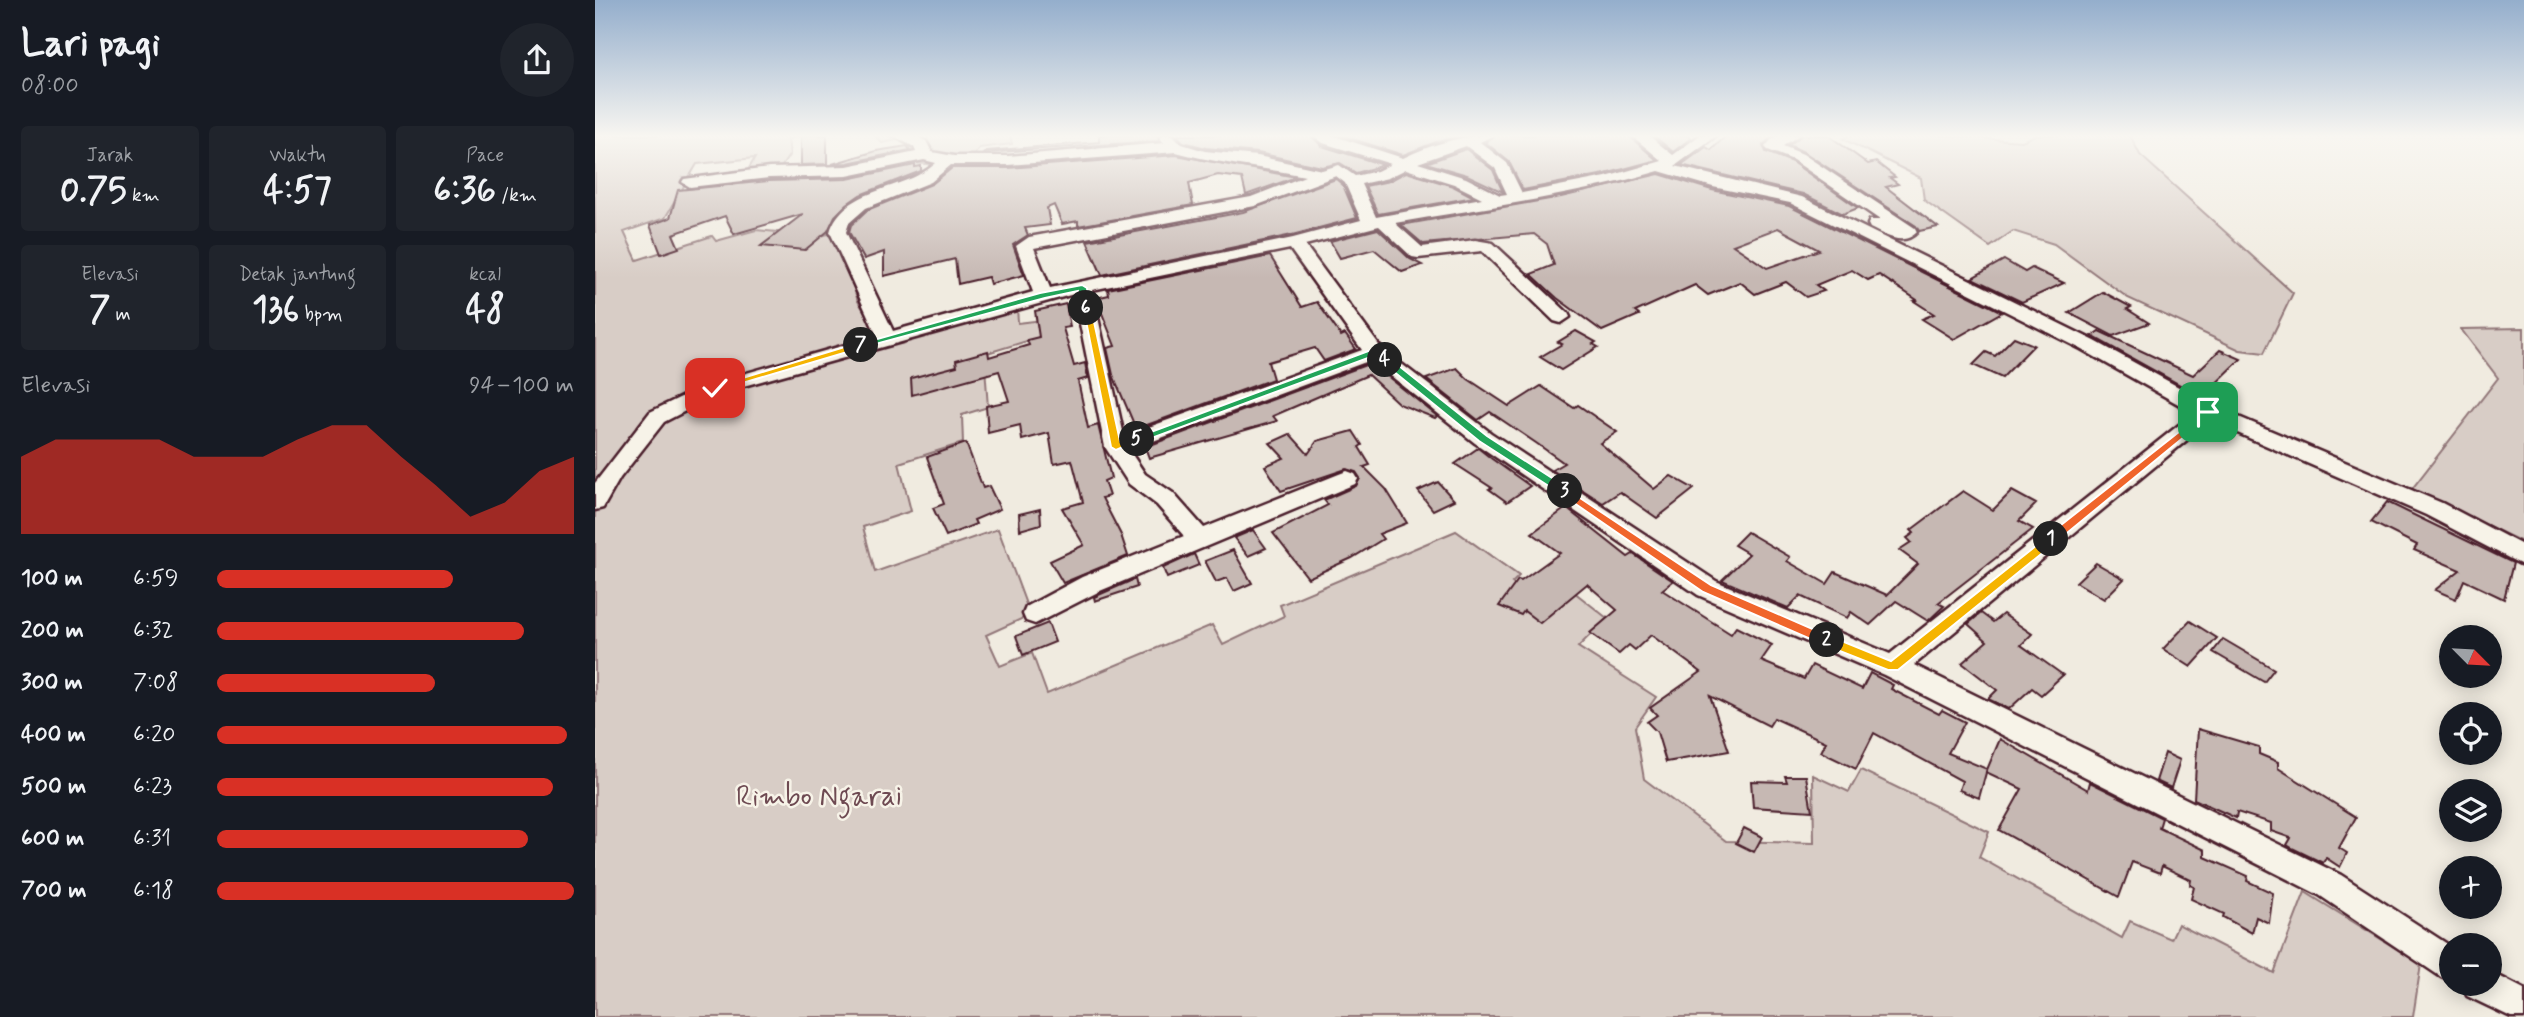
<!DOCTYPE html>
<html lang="id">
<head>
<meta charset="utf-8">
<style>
	body { margin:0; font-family:Mynerve,sans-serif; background:#20242c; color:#f1f3f6; height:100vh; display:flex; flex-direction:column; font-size:26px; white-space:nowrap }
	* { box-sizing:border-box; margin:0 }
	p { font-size:23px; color:#9ea1a6 }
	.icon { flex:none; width:38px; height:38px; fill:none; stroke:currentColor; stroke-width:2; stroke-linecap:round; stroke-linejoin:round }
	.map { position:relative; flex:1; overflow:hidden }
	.drawer { display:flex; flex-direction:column; background:#171b24; width:595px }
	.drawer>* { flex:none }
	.needle { width:46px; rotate:114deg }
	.buttons { position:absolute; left:1844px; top:625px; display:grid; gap:14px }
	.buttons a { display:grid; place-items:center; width:63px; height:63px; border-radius:50%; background:#171b24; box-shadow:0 4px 18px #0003; font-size:35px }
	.pin { position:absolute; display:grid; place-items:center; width:60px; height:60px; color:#fff; margin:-30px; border-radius:14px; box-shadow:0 4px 10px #0006 }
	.km { position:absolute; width:35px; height:35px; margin:-18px; border-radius:50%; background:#222; color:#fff; font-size:19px; line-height:35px; text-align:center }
	.round { display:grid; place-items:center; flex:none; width:74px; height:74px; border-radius:37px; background:#20242c }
	.headline { display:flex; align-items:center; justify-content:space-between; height:119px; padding:0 21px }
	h1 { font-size:38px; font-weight:700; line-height:52px }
	.metrics { display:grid; grid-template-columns:repeat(3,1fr); gap:10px; height:119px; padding:7px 21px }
	.metrics div { display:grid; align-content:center; border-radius:7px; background:#20242c; text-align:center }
	.metrics b { font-size:35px; font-weight:700 }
	.metrics small { font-size:19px; font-weight:400 }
	.metrics p { font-size:19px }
	.chart { height:196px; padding:14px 21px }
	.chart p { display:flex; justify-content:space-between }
	.chart svg { width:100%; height:126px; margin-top:7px; fill:#d93025; opacity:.7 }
	ul { padding:0 21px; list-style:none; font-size:23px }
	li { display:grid; grid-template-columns:112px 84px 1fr; align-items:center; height:52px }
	li i { height:18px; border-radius:9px; background:#d93025 }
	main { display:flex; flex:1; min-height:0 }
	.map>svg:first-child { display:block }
</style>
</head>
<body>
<main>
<section class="drawer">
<div class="headline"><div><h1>Lari pagi</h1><p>08:00</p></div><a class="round"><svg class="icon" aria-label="share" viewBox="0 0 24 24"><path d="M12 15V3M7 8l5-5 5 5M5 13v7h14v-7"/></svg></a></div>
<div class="metrics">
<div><p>Jarak</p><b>0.75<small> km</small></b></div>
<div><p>Waktu</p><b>4:57</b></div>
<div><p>Pace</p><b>6:36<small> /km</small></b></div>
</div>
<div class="metrics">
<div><p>Elevasi</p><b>7<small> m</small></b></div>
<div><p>Detak jantung</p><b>136<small> bpm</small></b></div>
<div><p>kcal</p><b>48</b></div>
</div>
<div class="chart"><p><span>Elevasi</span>94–100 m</p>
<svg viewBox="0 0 160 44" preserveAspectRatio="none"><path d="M0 44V17L10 11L20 11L30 11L40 11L50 17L60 17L70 17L80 11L90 6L100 6L110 17L120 27L130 38L140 33L150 22L160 17V44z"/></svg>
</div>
<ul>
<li><b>100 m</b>6:59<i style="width:66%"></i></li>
<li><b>200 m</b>6:32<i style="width:86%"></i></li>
<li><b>300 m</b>7:08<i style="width:61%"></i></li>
<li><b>400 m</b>6:20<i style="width:98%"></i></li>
<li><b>500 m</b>6:23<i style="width:94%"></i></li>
<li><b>600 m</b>6:31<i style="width:87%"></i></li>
<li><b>700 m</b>6:18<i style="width:100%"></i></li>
</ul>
</section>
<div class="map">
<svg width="1929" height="1017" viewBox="0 0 1929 1017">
	<rect width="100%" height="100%" fill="#f0ebe0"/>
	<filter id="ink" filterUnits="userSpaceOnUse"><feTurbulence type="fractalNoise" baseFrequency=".0143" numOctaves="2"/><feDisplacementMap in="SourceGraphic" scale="14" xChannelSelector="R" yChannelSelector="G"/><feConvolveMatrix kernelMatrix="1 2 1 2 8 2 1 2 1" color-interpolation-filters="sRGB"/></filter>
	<g filter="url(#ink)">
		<g fill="#d8cdc6" stroke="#917678" stroke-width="2">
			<polygon points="0,135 211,135 193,139 195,154 185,169 147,180 160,158 102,164 70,218 29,232 42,260 117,236 121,241 161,230 226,236 233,234 247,251 263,301 275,320 278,343 422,307 423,323 447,320 448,336 389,354 393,407 367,415 368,443 304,463 316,511 268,527 280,572 403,529 435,615 391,635 405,666 437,653 452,694 617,625 628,645 689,616 685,605 861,531 924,576 917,583 947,606 974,588 1012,618 983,647 1061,697 1040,727 1049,779 1131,841 1219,843 1218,775 1254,792 1266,770 1394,832 1384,857 1527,938 1535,921 1576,939 1583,924 1679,973 1710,892 1826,964 1818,1017 0,1017"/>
			<polygon points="279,135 415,135 417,144 384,148 371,166 315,163 313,138 287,143"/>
			<polygon points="1255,135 1342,135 1427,141 1440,135 1535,135 1545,155 1698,293 1669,353 1645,350 1533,298 1459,244 1418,231 1395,247 1329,200 1326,178 1248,139"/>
			<polygon points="1929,328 1929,543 1817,489 1903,378 1866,329"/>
		</g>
		<g fill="#c6b8b3" stroke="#4a1f2b" stroke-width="2" fill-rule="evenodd">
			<polygon points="214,135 232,135 232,164 206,165 206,137"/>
			<polygon points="504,135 563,135 564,141 389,153 391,151 504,142"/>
			<polygon points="582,135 715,135 727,146 789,165 761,173 745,163 727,167 663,153 611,148 588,142"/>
			<polygon points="745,135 868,135 841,142 808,155"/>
			<polygon points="901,135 1033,135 1062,160 1010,174 928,190 914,162 890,142"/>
			<polygon points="1058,135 1091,135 1096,138 1078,152"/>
			<polygon points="1132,135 1179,135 1168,145 1171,152 1197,162 1263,208 1248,214 1208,194 1086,165 1111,147 1116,150"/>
			<polygon points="1207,135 1233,135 1273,164 1281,162 1300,177 1295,178 1303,184 1291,187 1343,227 1324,231 1321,226 1209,152 1194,145"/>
			<polygon points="312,146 315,150 252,163 237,164 281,151"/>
			<polygon points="871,149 898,170 908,192 872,175 831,163"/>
			<polygon points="581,155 701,177 651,195 647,178 623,175 594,183 598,205 483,226 483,221 467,224 459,205 452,208 455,225 430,228 433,235 418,245 429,275 395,284 393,277 363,284 360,259 289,276 289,252 269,259 254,232 256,225 272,210 337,184 357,168 413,168"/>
			<polygon points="320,165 320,167 326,166 326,171 265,195 252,204 240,216 233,231 210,250 166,246 208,214 139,234 130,216 78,234 84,248 66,254 55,225 75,218 83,190 174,181 252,179"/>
			<polygon points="811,172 858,186 879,197 783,214 770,186 794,181"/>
			<path d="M 1064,174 L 1117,190 L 1194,206 L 1407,312 L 1359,339 L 1327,319 L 1339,314 L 1319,301 L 1322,300 L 1284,275 L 1273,280 L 1257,270 L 1221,285 L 1229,291 L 1211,297 L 1191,282 L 1160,294 L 1145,282 L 1113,295 L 1100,285 L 1040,312 L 1044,315 L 1007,331 L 962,298 L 936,274 L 959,265 L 952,244 L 939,234 L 828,244 L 806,225 L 966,197 ZM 1183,228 L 1224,250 L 1172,268 L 1138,245 Z"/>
			<polygon points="741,179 748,185 762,218 697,235 507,275 492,241 648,212"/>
			<polygon points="783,229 815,259 827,265 807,272 779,249 745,258 735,241"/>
			<polygon points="675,256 707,307 722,302 746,336 750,334 761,349 729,361 720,348 673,362 678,379 541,429 518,375 512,348 520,346 501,298 514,295 513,289"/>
			<polygon points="1409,260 1430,272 1437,268 1469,283 1427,302 1377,278"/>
			<polygon points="1508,292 1536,307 1532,309 1554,323 1518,336 1474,313"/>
			<polygon points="471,304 475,327 468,328 479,366 490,363 493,378 483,381 493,428 503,425 516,478 509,481 514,496 507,498 526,535 533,556 468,583 455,561 489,545 467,508 488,502 477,460 459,464 454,433 427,440 425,425 393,433 391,406 414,401 404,371 317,395 316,378 362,366 361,360 393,351 394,357 434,345 432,340 444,337 440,311"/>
			<polygon points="981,331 1001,342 998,344 1003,347 966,370 945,357 967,344 963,342"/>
			<polygon points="1504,331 1598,375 1625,350 1646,359 1607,397 1497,336"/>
			<polygon points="1419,337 1439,345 1407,378 1378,365 1391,352 1400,356"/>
			<polygon points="776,363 842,416 840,418 804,404 773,375 678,416 682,421 554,458 550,447"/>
			<polygon points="862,368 873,379 914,406 946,386 979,408 983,405 1022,432 1005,443 1059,489 1076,476 1099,489 1062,518 1025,492 1008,503 957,470 969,463 941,443 895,412 883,420 831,379"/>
			<polygon points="758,431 767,445 764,447 775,465 769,467 791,489 812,523 784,534 788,539 757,558 713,578 678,533 733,505 729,500 761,486 765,478 761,472 751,469 686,491 670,466 689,458 675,443 695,434 713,454 722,441"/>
			<polygon points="371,443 388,488 394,486 405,509 379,520 381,524 351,536 338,508 349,504 332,457"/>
			<polygon points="883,448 897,459 935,486 912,502 894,489 897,488 860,464"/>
			<polygon points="843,482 859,500 838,510 823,491"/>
			<polygon points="1368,491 1398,510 1417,491 1441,504 1424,521 1438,529 1343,603 1349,606 1333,621 1301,601 1275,625 1256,612 1252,618 1205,596 1193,608 1127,580 1154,554 1139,545 1152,532 1195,557 1192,561 1232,584 1240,572 1292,595 1323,564 1304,550 1316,542 1312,538 1319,533 1316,530"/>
			<polygon points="1792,502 1918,563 1909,599 1869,580 1861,599 1840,590 1865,570 1819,550 1822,545 1776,522"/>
			<polygon points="971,508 1033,557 1038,554 1078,581 1067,590 1136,634 1141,627 1177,645 1166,661 1209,679 1217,665 1267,689 1275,673 1298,685 1296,689 1344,714 1347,710 1370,722 1353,753 1392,769 1384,798 1364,790 1367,781 1279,733 1261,769 1226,752 1231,742 1179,718 1174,726 1115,696 1134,751 1071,762 1062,732 1052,722 1062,715 1055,708 1106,672 1056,635 1040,650 1034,645 1024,654 995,633 1022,610 992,584 945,623 929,611 926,615 904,606 923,580 926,581 965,553 937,533"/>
			<polygon points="445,509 446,524 425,530 424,514"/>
			<polygon points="658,530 671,548 653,556 639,538"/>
			<polygon points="638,550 657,583 639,591 632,578 621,582 610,561"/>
			<polygon points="599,554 604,565 572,578 568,568"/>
			<polygon points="1501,563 1529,579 1509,599 1481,582"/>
			<polygon points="540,579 542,587 500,601 499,597"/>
			<polygon points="1386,613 1398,622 1408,614 1437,634 1426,645 1468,675 1446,695 1437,688 1414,709 1393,699 1402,690 1367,663 1392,641 1373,624"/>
			<polygon points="1595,621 1622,638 1596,667 1568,649"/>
			<polygon points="453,623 460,642 428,655 421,636"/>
			<polygon points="1628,639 1679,669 1669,682 1618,652"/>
			<polygon points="1603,729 1664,747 1664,754 1683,762 1683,768 1761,817 1744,848 1752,853 1745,867 1731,858 1728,863 1697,848 1692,845 1696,838 1676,831 1676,823 1642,812 1641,818 1599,799"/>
			<polygon points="1405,739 1493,790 1495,782 1567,818 1564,828 1610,850 1610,857 1653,876 1652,881 1678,893 1674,923 1661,917 1657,933 1628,917 1629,914 1596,899 1599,887 1595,885 1596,880 1567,866 1565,873 1537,862 1524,897 1404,830 1427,789 1391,772"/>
			<polygon points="1570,753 1585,760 1576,788 1561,781"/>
			<polygon points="1190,776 1211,776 1217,811 1158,807 1156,781 1192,782"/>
			<polygon points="1149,828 1167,837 1159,852 1141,843"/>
		</g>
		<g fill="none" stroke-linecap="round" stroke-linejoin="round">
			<defs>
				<g id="minor">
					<path d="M 297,135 L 318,135 L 331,141 L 337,152 L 359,156 L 413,156 L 569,143 L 565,138 L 566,135 L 578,135 L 587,144 L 610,151 L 663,156 L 727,170 L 744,165 L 760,176 L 782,171 L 796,164 L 728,143 L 718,135 L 736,135 L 808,158 C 837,144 868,135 899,135 L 885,142 L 912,163 L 927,193 L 1011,177 L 1067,161 L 1036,135 L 1053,135 L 1078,155 L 1105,135 L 1122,135 L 1080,166 L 1207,197 L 1500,341 L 1620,407 L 1847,503 L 1929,546 L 1929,566 L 1831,515 L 1615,421 L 1319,665 L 1746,875 L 1857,947 L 1857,982 L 1846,977 L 1724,895 L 1289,675 L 1103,595 L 880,443 L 776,360 L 534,450 L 550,474 L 578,493 L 609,528 L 744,474 L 752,471 L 760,474 L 763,479 L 760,484 L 505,591 L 440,624 L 431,621 L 428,614 L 431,607 L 487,577 L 589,536 L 562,505 L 534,484 L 510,447 L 479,294 L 127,392 L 69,422 L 25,478 L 8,508 L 0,510 L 0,483 L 55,412 L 113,384 L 282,336 L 235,232 C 249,186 310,192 341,163 L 329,160 L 252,176 L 174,178 L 95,187 L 87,182 L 89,179 L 174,168 L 252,166 L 321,152 L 319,147 ZM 871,146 L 900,168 L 912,194 L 905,195 L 871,178 L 823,163 ZM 581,152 C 623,164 667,167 710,176 L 656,197 L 434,237 L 421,246 L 438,292 L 298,331 L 251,232 L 254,223 L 271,208 L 336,182 L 356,165 L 413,165 ZM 811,169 L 859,184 L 887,198 L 781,217 L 766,184 L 793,178 ZM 1064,171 L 1118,187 L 1195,203 L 1486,349 L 1599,413 L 1295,654 L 1121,581 L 896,433 L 786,348 L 710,245 L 784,226 L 817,257 L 823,258 L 887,251 L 959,321 L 966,323 L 975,317 L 973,313 L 898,243 L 880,240 L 827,247 L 800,223 C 889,207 977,197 1064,171 ZM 741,176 L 750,183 L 766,220 L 698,238 L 455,288 L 439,248 L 660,206 ZM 695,249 L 767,350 L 529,436 L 497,290 Z"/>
					<path d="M 1185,135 L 1204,135 L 1188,146 L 1208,154 L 1320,228 L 1322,232 C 1308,247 1290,235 1275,228 L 1273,224 L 1275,220 L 1285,220 L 1198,160 L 1173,150 L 1170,147 L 1176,140 Z"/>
					<polygon points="1896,972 1929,989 1929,1017 1916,1017 1872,996 1868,984 1895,984"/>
				</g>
			</defs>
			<use href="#minor" stroke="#4a1f2b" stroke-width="5"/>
			<use href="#minor" fill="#f7f3e8" fill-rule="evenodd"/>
		</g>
	</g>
	<linearGradient id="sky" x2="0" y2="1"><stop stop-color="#94aecc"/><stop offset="0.49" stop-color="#f8f6f1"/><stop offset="1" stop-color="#f8f6f1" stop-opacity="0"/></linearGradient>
	<rect width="1929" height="278" fill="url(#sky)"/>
	<polygon fill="#f0652b" stroke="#fff" stroke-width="2" points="1613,409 1618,412 1617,414 1461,542 1452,542 1452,536"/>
	<polygon fill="#f5b400" stroke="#fff" stroke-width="2" points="1456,534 1461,536 1461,542 1303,670 1293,670 1227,644 1225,640 1232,635 1296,661"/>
	<polygon fill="#f0652b" stroke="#fff" stroke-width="2" points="970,488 1116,585 1236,637 1236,644 1227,644 1108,592 966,494 966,489"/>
	<polygon fill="#22a559" stroke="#fff" stroke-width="2" points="787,358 794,358 892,436 974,489 974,494 966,494 884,441 787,362"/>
	<polygon fill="#22a559" stroke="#fff" stroke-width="2" points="776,350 783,350 795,360 787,362 778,356 546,442 537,439"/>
	<polygon fill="#f5b400" stroke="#fff" stroke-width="2" points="488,306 496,308 525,441 542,436 547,439 521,450 516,447"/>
	<polygon fill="#22a559" stroke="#fff" stroke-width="2" points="487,285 492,288 495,310 487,308 483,291 450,298 266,348 261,345 445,293"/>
	<polygon fill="#f5b400" stroke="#fff" stroke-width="2" points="266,342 271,345 269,347 124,390 115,388"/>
	<g text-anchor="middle" stroke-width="5" stroke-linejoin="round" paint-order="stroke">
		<g font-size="28" fill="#6e4a52" stroke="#f7f3e8">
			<text x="224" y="805">Rimbo Ngarai</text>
		</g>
	</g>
</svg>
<div class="buttons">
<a><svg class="needle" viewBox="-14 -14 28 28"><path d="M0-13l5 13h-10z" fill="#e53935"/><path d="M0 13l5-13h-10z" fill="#9ea1a6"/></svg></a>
<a><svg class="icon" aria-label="locate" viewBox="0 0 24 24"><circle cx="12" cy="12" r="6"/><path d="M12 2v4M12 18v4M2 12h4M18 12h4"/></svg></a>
<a><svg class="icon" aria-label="layers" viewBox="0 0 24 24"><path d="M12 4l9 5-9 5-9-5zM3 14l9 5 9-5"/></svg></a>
<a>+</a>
<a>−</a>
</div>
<div class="pin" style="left:1613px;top:412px;background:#1e9e55"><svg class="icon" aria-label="arrive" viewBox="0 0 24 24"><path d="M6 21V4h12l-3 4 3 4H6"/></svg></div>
<div class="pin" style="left:120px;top:388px;background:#d93025"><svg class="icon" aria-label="check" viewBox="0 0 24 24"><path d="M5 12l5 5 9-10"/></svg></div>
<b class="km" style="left:1456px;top:539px">1</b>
<b class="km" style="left:1232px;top:640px">2</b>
<b class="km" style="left:970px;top:491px">3</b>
<b class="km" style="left:790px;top:360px">4</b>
<b class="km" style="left:542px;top:439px">5</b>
<b class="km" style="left:491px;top:308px">6</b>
<b class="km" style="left:266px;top:345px">7</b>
</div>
</main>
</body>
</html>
